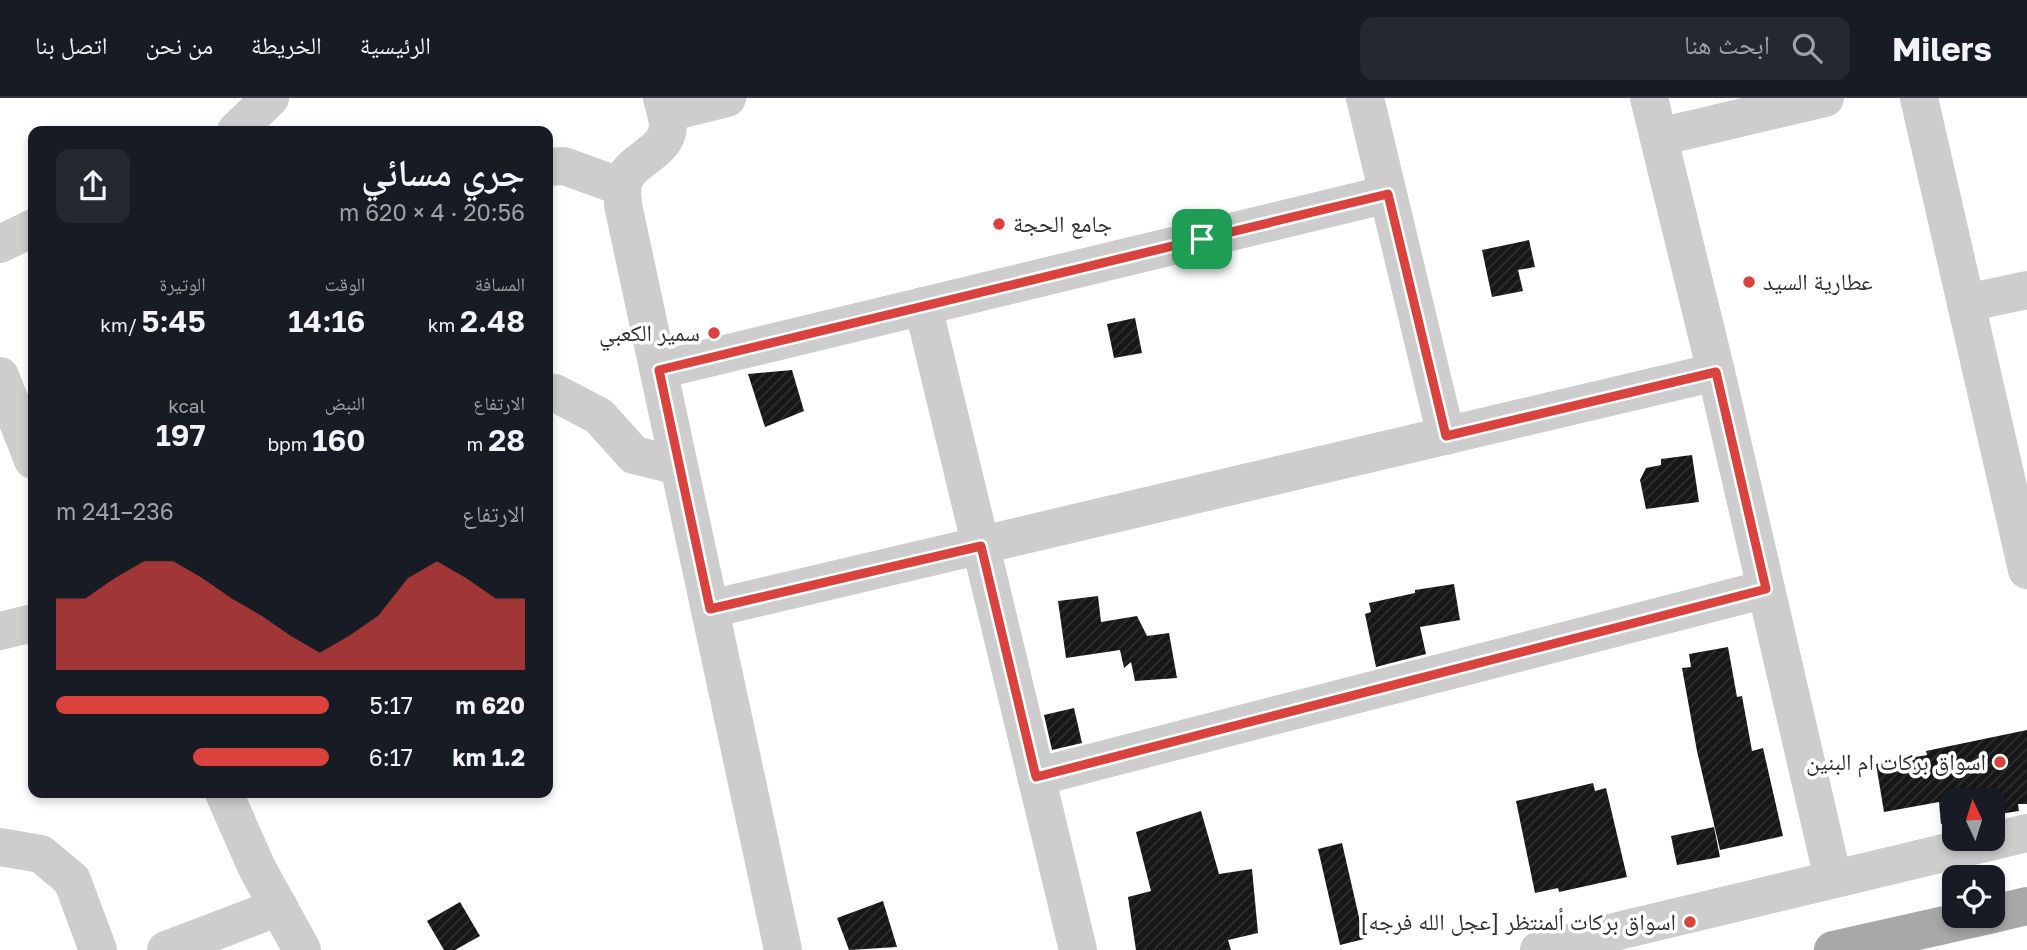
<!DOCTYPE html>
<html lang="ar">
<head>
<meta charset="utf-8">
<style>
	body { margin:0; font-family:"Golos Text","Noto Naskh Arabic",sans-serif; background:#242831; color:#f1f3f6; direction:rtl; height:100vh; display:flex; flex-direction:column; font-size:26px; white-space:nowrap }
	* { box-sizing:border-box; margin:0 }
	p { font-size:23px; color:#9ea1a6 }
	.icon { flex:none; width:38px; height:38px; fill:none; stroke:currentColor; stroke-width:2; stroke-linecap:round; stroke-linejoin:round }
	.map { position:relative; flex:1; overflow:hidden; direction:ltr }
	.sheet { position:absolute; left:28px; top:28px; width:525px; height:672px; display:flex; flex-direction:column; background:#171b24; border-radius:14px; box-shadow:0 4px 10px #0003; direction:rtl }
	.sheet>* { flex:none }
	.needle { width:46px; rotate:356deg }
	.tools { position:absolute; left:1942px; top:690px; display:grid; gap:14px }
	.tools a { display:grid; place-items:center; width:63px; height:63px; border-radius:14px; background:#171b24; box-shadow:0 4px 10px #0003; font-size:35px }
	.pin { position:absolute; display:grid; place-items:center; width:60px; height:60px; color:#fff; margin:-30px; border-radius:14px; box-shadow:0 4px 10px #0006 }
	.round { display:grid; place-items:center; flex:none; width:74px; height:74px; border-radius:14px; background:#242831 }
	.headline { display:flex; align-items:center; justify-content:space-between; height:119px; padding:0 28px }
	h1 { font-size:38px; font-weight:600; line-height:52px }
	.stats { display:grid; grid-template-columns:repeat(3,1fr); gap:10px; height:119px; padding:7px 28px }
	.stats div { display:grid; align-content:center }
	.stats b { font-size:30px; font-weight:600 }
	.stats small { font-size:19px; font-weight:400 }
	.stats p { font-size:19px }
	.chart { height:196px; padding:14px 28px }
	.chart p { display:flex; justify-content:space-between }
	.chart svg { width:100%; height:126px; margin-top:7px; fill:#da423e; opacity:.7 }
	ul { padding:0 28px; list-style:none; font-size:23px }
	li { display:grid; grid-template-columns:112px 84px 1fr; align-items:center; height:52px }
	li i { height:18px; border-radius:9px; background:#da423e }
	header { display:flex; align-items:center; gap:42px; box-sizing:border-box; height:98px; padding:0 35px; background:#171b24; border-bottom:2px solid #363941 }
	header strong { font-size:33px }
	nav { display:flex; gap:38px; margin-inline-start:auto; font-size:24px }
	.search { width:490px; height:63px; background:#242831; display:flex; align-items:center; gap:18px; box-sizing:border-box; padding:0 24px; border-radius:14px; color:#9ea1a6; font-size:26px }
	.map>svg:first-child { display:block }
</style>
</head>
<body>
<header>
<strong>Milers</strong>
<div class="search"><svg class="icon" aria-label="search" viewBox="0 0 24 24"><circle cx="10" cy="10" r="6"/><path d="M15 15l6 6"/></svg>ابحث هنا</div>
<nav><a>الرئيسية</a><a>الخريطة</a><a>من نحن</a><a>اتصل بنا</a></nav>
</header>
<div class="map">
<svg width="2027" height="852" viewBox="0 0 2027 852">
	<defs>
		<pattern id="building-hatch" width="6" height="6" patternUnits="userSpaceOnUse" patternTransform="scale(1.75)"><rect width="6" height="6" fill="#171717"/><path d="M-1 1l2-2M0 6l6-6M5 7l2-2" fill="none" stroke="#303030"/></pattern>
	</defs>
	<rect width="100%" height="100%" fill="#fff"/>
	<g fill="url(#building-hatch)">
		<polygon points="1529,142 1535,169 1518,172 1523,193 1492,199 1482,152"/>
		<polygon points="1135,220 1142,255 1114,260 1107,226"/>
		<polygon points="792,272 804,313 765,329 748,276"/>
		<polygon points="1692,357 1699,404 1646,411 1640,382 1646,370 1661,367 1661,361"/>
		<polygon points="1454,486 1460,522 1420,529 1426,556 1376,569 1365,516 1371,514 1369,505 1415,495 1415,492"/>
		<polygon points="1098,498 1101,524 1137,518 1147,538 1169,535 1177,580 1135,583 1131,564 1124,570 1120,552 1066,560 1058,503"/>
		<polygon points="1728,549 1737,599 1742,598 1752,653 1763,650 1783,738 1720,752 1697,653 1682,570 1691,569 1689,556"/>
		<polygon points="1074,610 1082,645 1052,652 1044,617"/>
		<polygon points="2027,632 2027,706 2018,706 2019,713 1993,717 1993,702 1955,702 1955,723 1941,726 1939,704 1884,714 1876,666 1927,657 1926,653"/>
		<polygon points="1593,685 1595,693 1606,690 1627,779 1559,794 1558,790 1535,795 1516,703"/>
		<polygon points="1201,713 1219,776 1252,771 1258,835 1228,842 1231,852 1136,852 1128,799 1151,793 1136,734"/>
		<polygon points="1714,729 1720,759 1677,767 1671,738"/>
		<polygon points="1342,745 1364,841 1340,847 1318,751"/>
		<polygon points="883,803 897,849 849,852 837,820"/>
		<polygon points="460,804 480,838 455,852 444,852 427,823"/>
	</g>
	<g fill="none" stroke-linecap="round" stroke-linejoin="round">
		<g stroke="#cdcdcd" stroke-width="38">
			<path d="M 662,0 C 664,9 668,19 668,28 C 667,57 626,61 622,89 C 622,95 623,101 623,107 L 783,852"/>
			<polyline points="1365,0 1446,338"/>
			<polyline points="1649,0 1716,274 1833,781"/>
			<polyline points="1919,0 2027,472"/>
			<polyline points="666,15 727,0"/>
			<polyline points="236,33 270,0"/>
			<polyline points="1659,39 1825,0"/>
			<polyline points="548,69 564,68 622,89"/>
			<polyline points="0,146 33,130"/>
			<polyline points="1966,205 2027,192"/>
			<polyline points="923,208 1078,852"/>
			<polyline points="659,272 1388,96"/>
			<polyline points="0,278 33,362"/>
			<polyline points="548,295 555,295 599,318 634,357 679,368"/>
			<polyline points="710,511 1716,274"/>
			<polyline points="0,533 33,525"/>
			<polyline points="1036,679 1766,491"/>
			<polyline points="224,695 257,770 302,852"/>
			<polyline points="0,749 41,756 72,782 98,852"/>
			<polyline points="166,852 279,809"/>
			<polyline points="1539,852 2027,735"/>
		</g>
		<g stroke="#a8a8a8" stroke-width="38">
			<polyline points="1993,816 2027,808"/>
			<polyline points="1833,852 1989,817"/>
		</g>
	</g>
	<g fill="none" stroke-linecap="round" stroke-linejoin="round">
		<defs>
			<polygon id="route" points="1388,96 1446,338 1716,274 1766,491 1036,679 981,448 710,511 659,272"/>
		</defs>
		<use href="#route" stroke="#fff" stroke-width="14"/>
		<use href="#route" stroke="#da423e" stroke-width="9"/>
	</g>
	<g fill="#da423e" stroke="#fff" stroke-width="2.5">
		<circle cx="999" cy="126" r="7"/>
		<circle cx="1749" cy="184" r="7"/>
		<circle cx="714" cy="235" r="7"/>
		<circle cx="2000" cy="664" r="7"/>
		<circle cx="1690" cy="824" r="7"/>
	</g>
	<g text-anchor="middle" stroke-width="7" stroke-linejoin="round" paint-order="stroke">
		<g font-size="23" fill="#303030" stroke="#fff" text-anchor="end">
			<text x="1013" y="134" text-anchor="start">جامع الحجة</text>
			<text x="1763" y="192" text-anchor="start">عطارية السيد</text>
			<text x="700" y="243">سمير الكعبي</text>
			<text x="1986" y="672">اسواق بركات ام البنين</text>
			<text x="1676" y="832">اسواق بركات ألمنتظر [عجل الله فرجه]</text>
		</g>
	</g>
</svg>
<div class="tools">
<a><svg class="needle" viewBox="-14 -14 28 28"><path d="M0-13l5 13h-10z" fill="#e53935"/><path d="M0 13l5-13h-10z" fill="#9ea1a6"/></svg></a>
<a><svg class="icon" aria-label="locate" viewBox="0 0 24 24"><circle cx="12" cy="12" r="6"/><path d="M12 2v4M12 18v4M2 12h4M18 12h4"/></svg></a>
</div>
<div class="pin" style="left:1202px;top:141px;background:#1e9e55"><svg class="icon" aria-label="arrive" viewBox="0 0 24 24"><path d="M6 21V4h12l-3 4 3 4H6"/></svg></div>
<section class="sheet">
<div class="headline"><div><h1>جري مسائي</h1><p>20:56 · 4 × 620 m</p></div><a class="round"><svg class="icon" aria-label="share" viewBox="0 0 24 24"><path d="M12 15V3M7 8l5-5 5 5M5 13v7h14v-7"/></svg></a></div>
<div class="stats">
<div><p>المسافة</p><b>2.48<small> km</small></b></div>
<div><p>الوقت</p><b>14:16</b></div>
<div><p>الوتيرة</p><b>5:45<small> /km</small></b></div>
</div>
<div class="stats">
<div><p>الارتفاع</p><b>28<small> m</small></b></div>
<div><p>النبض</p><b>160<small> bpm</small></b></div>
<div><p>kcal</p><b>197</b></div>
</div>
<div class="chart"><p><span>الارتفاع</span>236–241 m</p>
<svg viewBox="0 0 160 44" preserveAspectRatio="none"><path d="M0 44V19L10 19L20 12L30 6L40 6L50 12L60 19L70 25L80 32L90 38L100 32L110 25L120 12L130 6L140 12L150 19L160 19V44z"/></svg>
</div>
<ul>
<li><b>620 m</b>5:17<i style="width:100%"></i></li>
<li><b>1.2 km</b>6:17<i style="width:50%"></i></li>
</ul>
</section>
</div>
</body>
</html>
